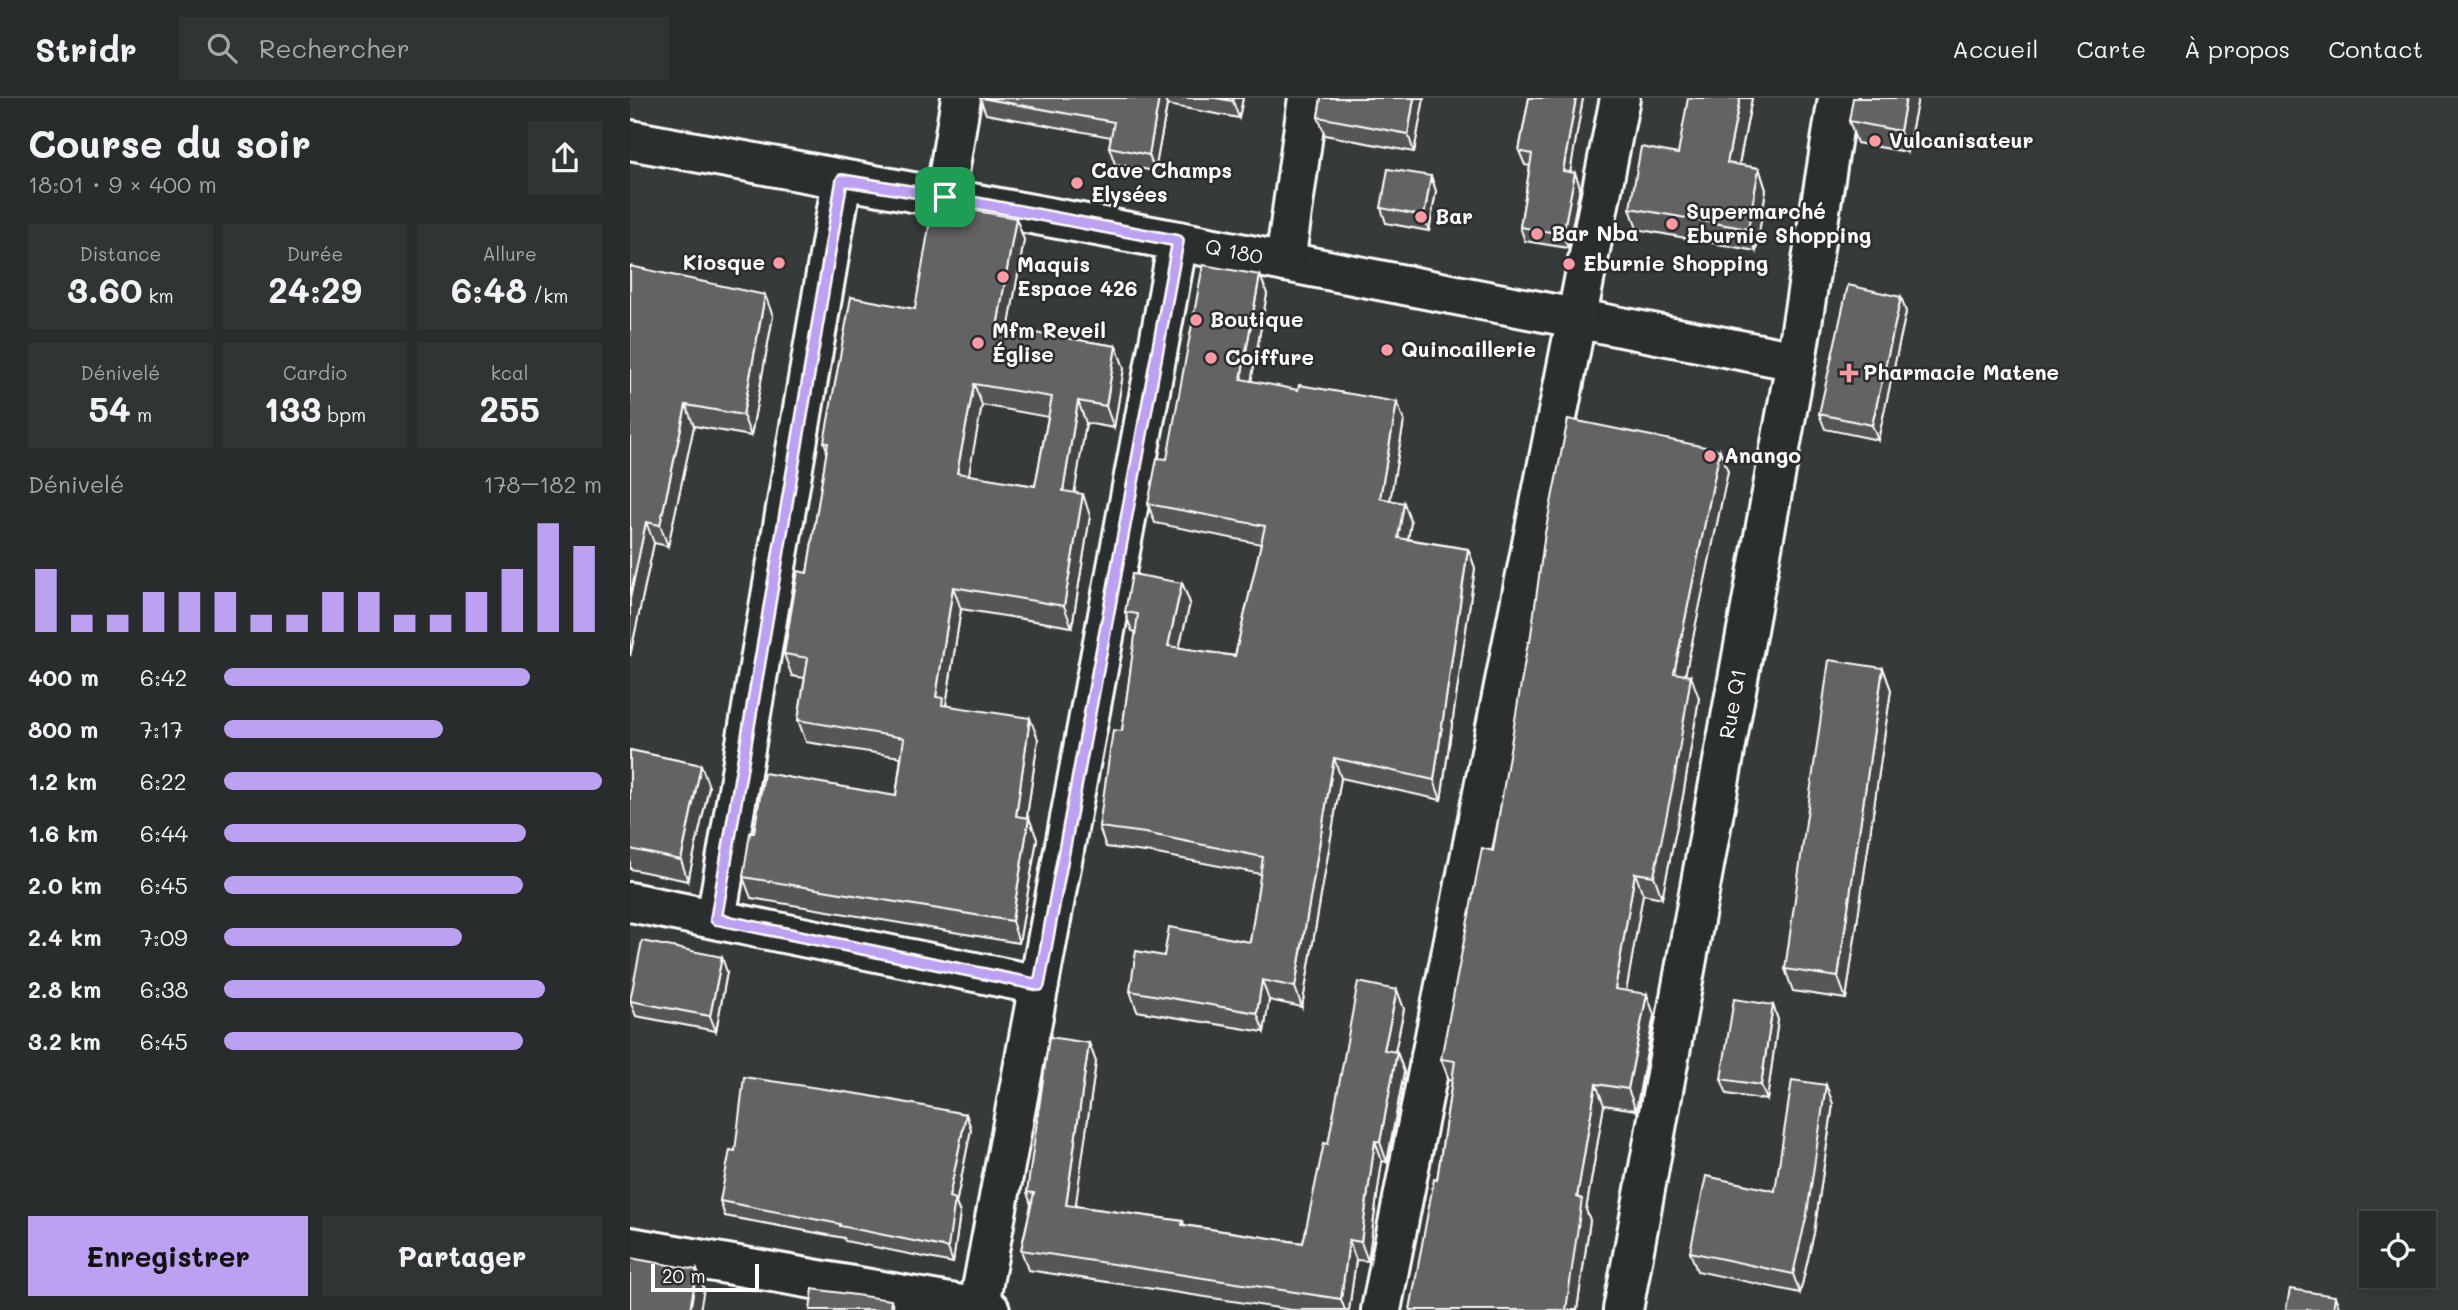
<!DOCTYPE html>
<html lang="fr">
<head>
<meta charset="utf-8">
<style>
	body { margin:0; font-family:Mali,sans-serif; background:#313434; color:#f1f3f6; height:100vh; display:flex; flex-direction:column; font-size:26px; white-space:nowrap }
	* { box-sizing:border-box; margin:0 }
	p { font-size:23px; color:#a5a7a9 }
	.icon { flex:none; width:38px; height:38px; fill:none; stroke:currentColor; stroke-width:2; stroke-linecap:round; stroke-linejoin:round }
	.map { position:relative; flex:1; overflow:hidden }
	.drawer { display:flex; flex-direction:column; background:#292c2c; width:630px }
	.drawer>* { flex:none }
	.controls { position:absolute; left:1729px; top:1113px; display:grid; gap:14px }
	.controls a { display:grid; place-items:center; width:77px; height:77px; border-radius:0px; background:#292c2c; box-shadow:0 4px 10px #0003,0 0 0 2px #454848; font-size:35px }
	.scale { position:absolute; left:21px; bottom:18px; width:108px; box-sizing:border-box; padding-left:7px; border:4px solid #fff; border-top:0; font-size:19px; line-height:24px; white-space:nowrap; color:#fff; -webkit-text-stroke:5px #2a2d2e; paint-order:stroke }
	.pin { position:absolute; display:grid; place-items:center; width:60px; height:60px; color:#fff; margin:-30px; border-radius:14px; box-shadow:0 4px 10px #0006 }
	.round { display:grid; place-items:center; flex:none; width:74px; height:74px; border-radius:0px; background:#313434 }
	.summary { display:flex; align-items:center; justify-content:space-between; height:119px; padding:0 28px }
	h1 { font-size:38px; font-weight:700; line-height:52px }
	.metrics { display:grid; grid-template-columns:repeat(3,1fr); gap:10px; height:119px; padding:7px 28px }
	.metrics div { display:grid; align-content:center; border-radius:0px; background:#313434; text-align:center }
	.metrics b { font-size:35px; font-weight:700 }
	.metrics small { font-size:19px; font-weight:400 }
	.metrics p { font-size:19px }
	.chart { height:196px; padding:14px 28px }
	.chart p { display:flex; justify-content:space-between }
	.chart svg { width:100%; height:126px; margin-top:7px; stroke:#bca0f2; stroke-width:6 }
	.cta { display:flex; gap:14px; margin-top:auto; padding:14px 28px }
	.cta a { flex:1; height:80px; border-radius:0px; background:#bca0f2; color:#111; font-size:28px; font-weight:700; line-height:80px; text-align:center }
	.cta a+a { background:#313434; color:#f1f3f6 }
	ul { padding:0 28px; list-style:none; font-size:23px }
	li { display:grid; grid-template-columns:112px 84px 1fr; align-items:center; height:52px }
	li i { height:18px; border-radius:9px; background:#bca0f2 }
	header { display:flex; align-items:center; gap:42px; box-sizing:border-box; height:98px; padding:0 35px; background:#292c2c; border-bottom:2px solid #454848 }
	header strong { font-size:33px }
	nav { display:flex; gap:38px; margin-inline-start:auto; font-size:24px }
	.search { width:490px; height:63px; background:#313434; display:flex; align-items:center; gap:18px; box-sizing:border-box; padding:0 24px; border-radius:0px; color:#a5a7a9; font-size:26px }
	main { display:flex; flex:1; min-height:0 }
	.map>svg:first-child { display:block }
</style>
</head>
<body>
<header>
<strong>Stridr</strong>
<div class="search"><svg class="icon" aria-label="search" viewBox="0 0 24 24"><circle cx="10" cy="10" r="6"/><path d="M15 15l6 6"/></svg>Rechercher</div>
<nav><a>Accueil</a><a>Carte</a><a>À propos</a><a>Contact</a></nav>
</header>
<main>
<section class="drawer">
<div class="summary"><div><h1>Course du soir</h1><p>18:01 · 9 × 400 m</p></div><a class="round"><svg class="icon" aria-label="share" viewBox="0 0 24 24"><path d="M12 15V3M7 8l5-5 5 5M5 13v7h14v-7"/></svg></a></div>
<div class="metrics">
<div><p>Distance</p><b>3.60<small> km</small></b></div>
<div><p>Durée</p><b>24:29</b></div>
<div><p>Allure</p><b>6:48<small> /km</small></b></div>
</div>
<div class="metrics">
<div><p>Dénivelé</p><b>54<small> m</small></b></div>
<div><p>Cardio</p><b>133<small> bpm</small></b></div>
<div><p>kcal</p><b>255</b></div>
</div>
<div class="chart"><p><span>Dénivelé</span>178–182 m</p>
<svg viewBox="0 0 160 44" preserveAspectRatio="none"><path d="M5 44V22M15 44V38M25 44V38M35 44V30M45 44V30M55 44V30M65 44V38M75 44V38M85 44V30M95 44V30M105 44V38M115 44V38M125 44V30M135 44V22M145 44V6M155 44V14"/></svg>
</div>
<ul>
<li><b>400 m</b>6:42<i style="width:81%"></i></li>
<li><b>800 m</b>7:17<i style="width:58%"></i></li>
<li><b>1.2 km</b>6:22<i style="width:100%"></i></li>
<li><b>1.6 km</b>6:44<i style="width:80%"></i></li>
<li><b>2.0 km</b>6:45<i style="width:79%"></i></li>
<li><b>2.4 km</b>7:09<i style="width:63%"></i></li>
<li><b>2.8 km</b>6:38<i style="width:85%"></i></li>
<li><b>3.2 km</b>6:45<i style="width:79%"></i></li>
</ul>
<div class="cta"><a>Enregistrer</a><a>Partager</a></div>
</section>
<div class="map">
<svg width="1828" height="1212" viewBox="0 0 1828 1212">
	<rect width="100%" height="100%" fill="#373a3b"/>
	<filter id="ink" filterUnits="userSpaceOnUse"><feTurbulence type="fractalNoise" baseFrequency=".0143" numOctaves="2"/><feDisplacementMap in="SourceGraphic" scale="14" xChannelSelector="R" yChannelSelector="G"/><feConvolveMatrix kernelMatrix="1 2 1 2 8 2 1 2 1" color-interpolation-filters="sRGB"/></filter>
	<g filter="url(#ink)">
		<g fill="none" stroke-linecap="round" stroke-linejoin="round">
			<defs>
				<g id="minor">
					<polyline points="0,42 548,143 1166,263"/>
					<polyline points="315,99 331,0"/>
					<polyline points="655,164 678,0"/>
					<polyline points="0,804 409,887"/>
					<polyline points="86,821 212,82"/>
					<polyline points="0,1149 360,1212"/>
					<polyline points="348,1212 548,143"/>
					<polyline points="751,1212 990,0"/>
					<polyline points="993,1212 1166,263 1208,0"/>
				</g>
			</defs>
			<use href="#minor" stroke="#fff" stroke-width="44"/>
			<use href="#minor" stroke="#2a2d2e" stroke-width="38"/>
		</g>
		<g fill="#555657" stroke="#fff" stroke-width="2" fill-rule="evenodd">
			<polygon points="350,0 613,0 609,20 537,7 525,73 485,66 479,49 481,39 356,16"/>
			<polygon points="691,0 794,0 784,54 695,37 688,19"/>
			<polygon points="899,0 953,0 940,74 945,75 950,89 938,150 895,143 890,129 900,68 895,67 889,53"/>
			<polygon points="1122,0 1109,67 1129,70 1136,92 1126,153 1007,131 1000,110 1048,56"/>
			<polygon points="1288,0 1277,54 1227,45 1219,23"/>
			<polygon points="801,78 806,93 799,133 756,125 751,110"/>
			<path d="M 386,120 L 394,142 L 378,231 L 486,248 L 494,270 L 484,330 L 456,325 L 444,395 L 460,418 L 442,529 L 331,511 L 316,607 L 408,641 L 397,719 L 399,720 L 407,741 L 389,845 L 121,800 L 113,779 L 124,735 L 266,698 L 271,659 L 176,644 L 168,622 L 175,580 L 162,578 L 154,556 L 177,475 L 197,352 L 194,344 L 285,211 ZM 352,307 L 418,319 L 405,388 L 338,377 Z"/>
			<polygon points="0,168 143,218 121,338 64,328 38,448 24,445 0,558"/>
			<polygon points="630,177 637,196 621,283 774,323 760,402 781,424 778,441 838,451 845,470 811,702 711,680 672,909 639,902 634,934 507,913 500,893 534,858 620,844 631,776 522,755 476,749 469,729 492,633 506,534 502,533 495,514 552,485 560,505 549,550 605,558 631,446 525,425 518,406 537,361"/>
			<polygon points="1271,199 1276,214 1248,342 1195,331 1189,316"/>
			<polygon points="1098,373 1055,577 1069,600 1053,698 1032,800 1013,796 996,893 1024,917 1006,1012 974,1007 956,1112 960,1122 947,1212 780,1212 807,1082 822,983 819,982 811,961 863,753"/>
			<polygon points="1253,570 1261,592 1216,901 1163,893 1155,871"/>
			<polygon points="0,652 71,667 79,689 58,783 0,771"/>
			<polygon points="97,874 86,933 6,918 0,903"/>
			<polygon points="767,892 774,911 765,954 767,954 774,974 757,1064 752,1063 738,1163 726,1162 719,1212 662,1212 398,1172 391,1152 401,1107 397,1094 459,945 466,964 445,1108 553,1123 554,1127 673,1145 698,1046"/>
			<polygon points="1143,907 1148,922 1137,1002 1097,996 1091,981"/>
			<polygon points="1196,987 1203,1006 1184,1135 1170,1195 1067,1173 1060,1154 1145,1093"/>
			<polygon points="336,1016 341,1031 326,1106 330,1115 323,1165 215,1143 214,1140 95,1118 90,1103 105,1053"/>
		</g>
		<g fill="#454647" stroke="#fff" stroke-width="2">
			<polygon points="529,0 534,0 537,7 525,73 519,57"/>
			<polygon points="604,0 613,0 609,20 603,3"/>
			<polygon points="784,0 794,0 784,54 778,36"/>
			<polygon points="946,0 953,0 938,87 933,73"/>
			<polygon points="1110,0 1122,0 1105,86 1097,65"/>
			<polygon points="1276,0 1288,0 1277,54 1270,33"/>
			<polygon points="1129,70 1136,92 1126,153 1118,131"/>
			<polygon points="945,75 950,89 938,150 933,136"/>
			<polygon points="801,78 806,93 799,133 794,118"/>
			<polygon points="386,120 394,142 375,250 367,229"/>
			<polygon points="630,177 637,196 618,301 611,281"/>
			<polygon points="135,197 143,218 121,338 113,317"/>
			<polygon points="1271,199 1276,214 1248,342 1242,327"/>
			<polygon points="486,248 494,270 484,330 476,308"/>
			<polygon points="344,286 352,307 335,397 327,375"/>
			<polygon points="448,303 456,325 441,415 433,393"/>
			<polygon points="767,304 774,323 757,420 750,400"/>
			<polygon points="56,307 64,328 38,448 30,427"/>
			<polygon points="1090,352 1098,373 1051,597 1044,575"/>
			<polygon points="453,396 460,418 442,529 434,508"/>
			<polygon points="774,405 781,424 775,459 768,440"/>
			<polygon points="16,424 24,445 0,558 0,500"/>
			<polygon points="838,451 845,470 811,702 804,682"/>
			<polygon points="552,485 560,505 545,567 538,548"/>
			<polygon points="323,489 331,511 316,607 321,622 306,599"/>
			<polygon points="1253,570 1261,592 1216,901 1208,879"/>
			<polygon points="1061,578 1069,600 1053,698 1032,800 1024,778"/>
			<polygon points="400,620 408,641 394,739 386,718"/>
			<polygon points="704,660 711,680 672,909 665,889"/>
			<polygon points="71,667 79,689 58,783 51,762"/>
			<polygon points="399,720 407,741 389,845 382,823"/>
			<polygon points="1005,775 1013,796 993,912 985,891"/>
			<polygon points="92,859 97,874 86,933 80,918"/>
			<polygon points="632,882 639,902 634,934 627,915"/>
			<polygon points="767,892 774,911 761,972 754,952"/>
			<polygon points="1017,896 1024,917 1006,1012 998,991"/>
			<polygon points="1143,907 1148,922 1137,1002 1131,987"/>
			<polygon points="459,945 466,964 443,1126 436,1107"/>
			<polygon points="767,954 774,974 757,1064 750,1044"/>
			<polygon points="966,986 974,1007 956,1112 960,1122 947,1212 936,1212 947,1099"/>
			<polygon points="1196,987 1203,1006 1184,1135 1170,1195 1163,1176"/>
			<polygon points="336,1016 341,1031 326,1106 330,1115 323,1165 318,1150 319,1099"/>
			<polygon points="745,1043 752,1063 738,1163 731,1144"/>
			<polygon points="719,1142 726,1162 719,1212 715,1212 711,1201"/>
			<polygon points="67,1172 74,1191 70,1212 60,1212"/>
			<polygon points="1705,1198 1710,1212 1703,1212"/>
			<polygon points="261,1202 265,1212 260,1212"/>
		</g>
		<g fill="#636465" stroke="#fff" stroke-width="2" fill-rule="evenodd">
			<polygon points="351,0 529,0 519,57 479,49 484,24"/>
			<polygon points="585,0 604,0 603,3"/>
			<polygon points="691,0 784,0 778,36 688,19"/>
			<polygon points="899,0 946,0 933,73 945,75 933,136 890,129 902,56 889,53"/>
			<polygon points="1058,0 1110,0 1097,65 1129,70 1118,131 1000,110 1011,49 1048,56"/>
			<polygon points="1223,0 1276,0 1270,33 1219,23"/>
			<polygon points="758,71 801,78 794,118 751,110"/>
			<path d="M 303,105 L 386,120 L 367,229 L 486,248 L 476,308 L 448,303 L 433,393 L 453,396 L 434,508 L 323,489 L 306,599 L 313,600 L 312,607 L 400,620 L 386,718 L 399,720 L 382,823 L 113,779 L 120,735 L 124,735 L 134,675 L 266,698 L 274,640 L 168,622 L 178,560 L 154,556 L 168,473 L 177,475 L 198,345 L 194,344 L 221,199 L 285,211 ZM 344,286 L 422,299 L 405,388 L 327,375 Z"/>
			<polygon points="573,167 630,177 611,281 668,292 669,287 767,304 750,400 774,405 768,440 838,451 804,682 704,660 665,889 632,882 627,915 500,893 506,853 534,858 539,829 620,844 633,759 515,735 469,729 483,632 492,633 508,516 495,514 502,476 552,485 538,548 605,558 635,428 518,406 527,360 537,361"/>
			<polygon points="0,168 135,197 113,317 56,307 30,427 16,424 0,500"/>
			<polygon points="1218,187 1271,199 1242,327 1189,316"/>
			<polygon points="938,321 1090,352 1044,575 1061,578 1045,677 1024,778 1005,775 985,891 1017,896 998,991 966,986 947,1099 952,1101 936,1212 780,1212 804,1081 807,1082 825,963 811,961 852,750 863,753 898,544 900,544 915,435"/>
			<polygon points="1199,562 1253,570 1208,879 1155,871"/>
			<polygon points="0,652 71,667 51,762 0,751"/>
			<polygon points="12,843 92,859 80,918 0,903"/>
			<polygon points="728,884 767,892 754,952 767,954 750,1044 745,1043 731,1144 719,1142 711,1201 391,1152 404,1095 397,1094 419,939 459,945 436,1107 553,1123 552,1127 673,1145 694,1045 698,1046"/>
			<polygon points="1104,901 1143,907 1131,987 1091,981"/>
			<polygon points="114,979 235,997 336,1016 319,1099 325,1101 318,1150 210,1128 210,1126 90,1103 100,1052 105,1053"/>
			<polygon points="1162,982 1196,987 1177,1116 1163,1176 1060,1154 1076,1078 1145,1093"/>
			<polygon points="0,1160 67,1172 60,1212 0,1212"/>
			<polygon points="183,1191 261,1202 260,1212 180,1212"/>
			<polygon points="1660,1191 1705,1198 1703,1212 1656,1212"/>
		</g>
	</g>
	<g fill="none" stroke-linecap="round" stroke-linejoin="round" filter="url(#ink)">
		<defs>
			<polygon id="route" points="212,82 315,99 548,143 409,887 86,821"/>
		</defs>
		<use href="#route" stroke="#fff" stroke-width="14"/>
		<use href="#route" stroke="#bca0f2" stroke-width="9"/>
	</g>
	<g fill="#ff9aa2" stroke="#2a2d2e" stroke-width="2.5">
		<circle cx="1245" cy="43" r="7"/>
		<circle cx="447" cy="85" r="7"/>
		<circle cx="791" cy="119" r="7"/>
		<circle cx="1042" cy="126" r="7"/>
		<circle cx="907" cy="136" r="7"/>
		<circle cx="149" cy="165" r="7"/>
		<circle cx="939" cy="166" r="7"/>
		<circle cx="373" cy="179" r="7"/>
		<circle cx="566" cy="222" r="7"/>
		<circle cx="348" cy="245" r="7"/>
		<circle cx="757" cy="252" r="7"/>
		<circle cx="581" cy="260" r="7"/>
		<path d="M1215.5 264.5h7v7h7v7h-7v7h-7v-7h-7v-7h7z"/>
		<circle cx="1080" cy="358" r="7"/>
	</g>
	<g text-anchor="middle" stroke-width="5" stroke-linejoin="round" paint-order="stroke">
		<g font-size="21" font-weight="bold" fill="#fff" stroke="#2a2d2e" text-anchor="start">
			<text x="1259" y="50">Vulcanisateur</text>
			<text x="461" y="80">Cave Champs<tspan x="461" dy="24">Elysées</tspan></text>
			<text x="1056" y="121">Supermarché<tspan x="1056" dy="24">Eburnie Shopping</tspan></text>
			<text x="805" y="126">Bar</text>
			<text x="921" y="143">Bar Nba</text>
			<text x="135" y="172" text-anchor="end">Kiosque</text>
			<text x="953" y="173">Eburnie Shopping</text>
			<text x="387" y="174">Maquis<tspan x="387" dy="24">Espace 426</tspan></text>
			<text x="580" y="229">Boutique</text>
			<text x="362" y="240">Mfm Reveil<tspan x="362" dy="24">Église</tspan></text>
			<text x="771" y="259">Quincaillerie</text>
			<text x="595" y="267">Coiffure</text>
			<text x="1233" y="282">Pharmacie Matene</text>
			<text x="1094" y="365">Anango</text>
		</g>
		<g font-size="21" fill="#fff" stroke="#2a2d2e">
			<text transform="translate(604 154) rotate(11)" y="7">Q 180</text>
			<text transform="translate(1103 606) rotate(-80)" y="7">Rue Q1</text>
		</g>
	</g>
</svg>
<div class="controls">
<a><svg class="icon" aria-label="locate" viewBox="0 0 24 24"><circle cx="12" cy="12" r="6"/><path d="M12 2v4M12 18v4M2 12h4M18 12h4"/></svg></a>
</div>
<div class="scale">20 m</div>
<div class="pin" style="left:315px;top:99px;background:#1e9e55"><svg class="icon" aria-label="arrive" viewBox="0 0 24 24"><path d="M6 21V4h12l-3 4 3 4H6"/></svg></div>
</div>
</main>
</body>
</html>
